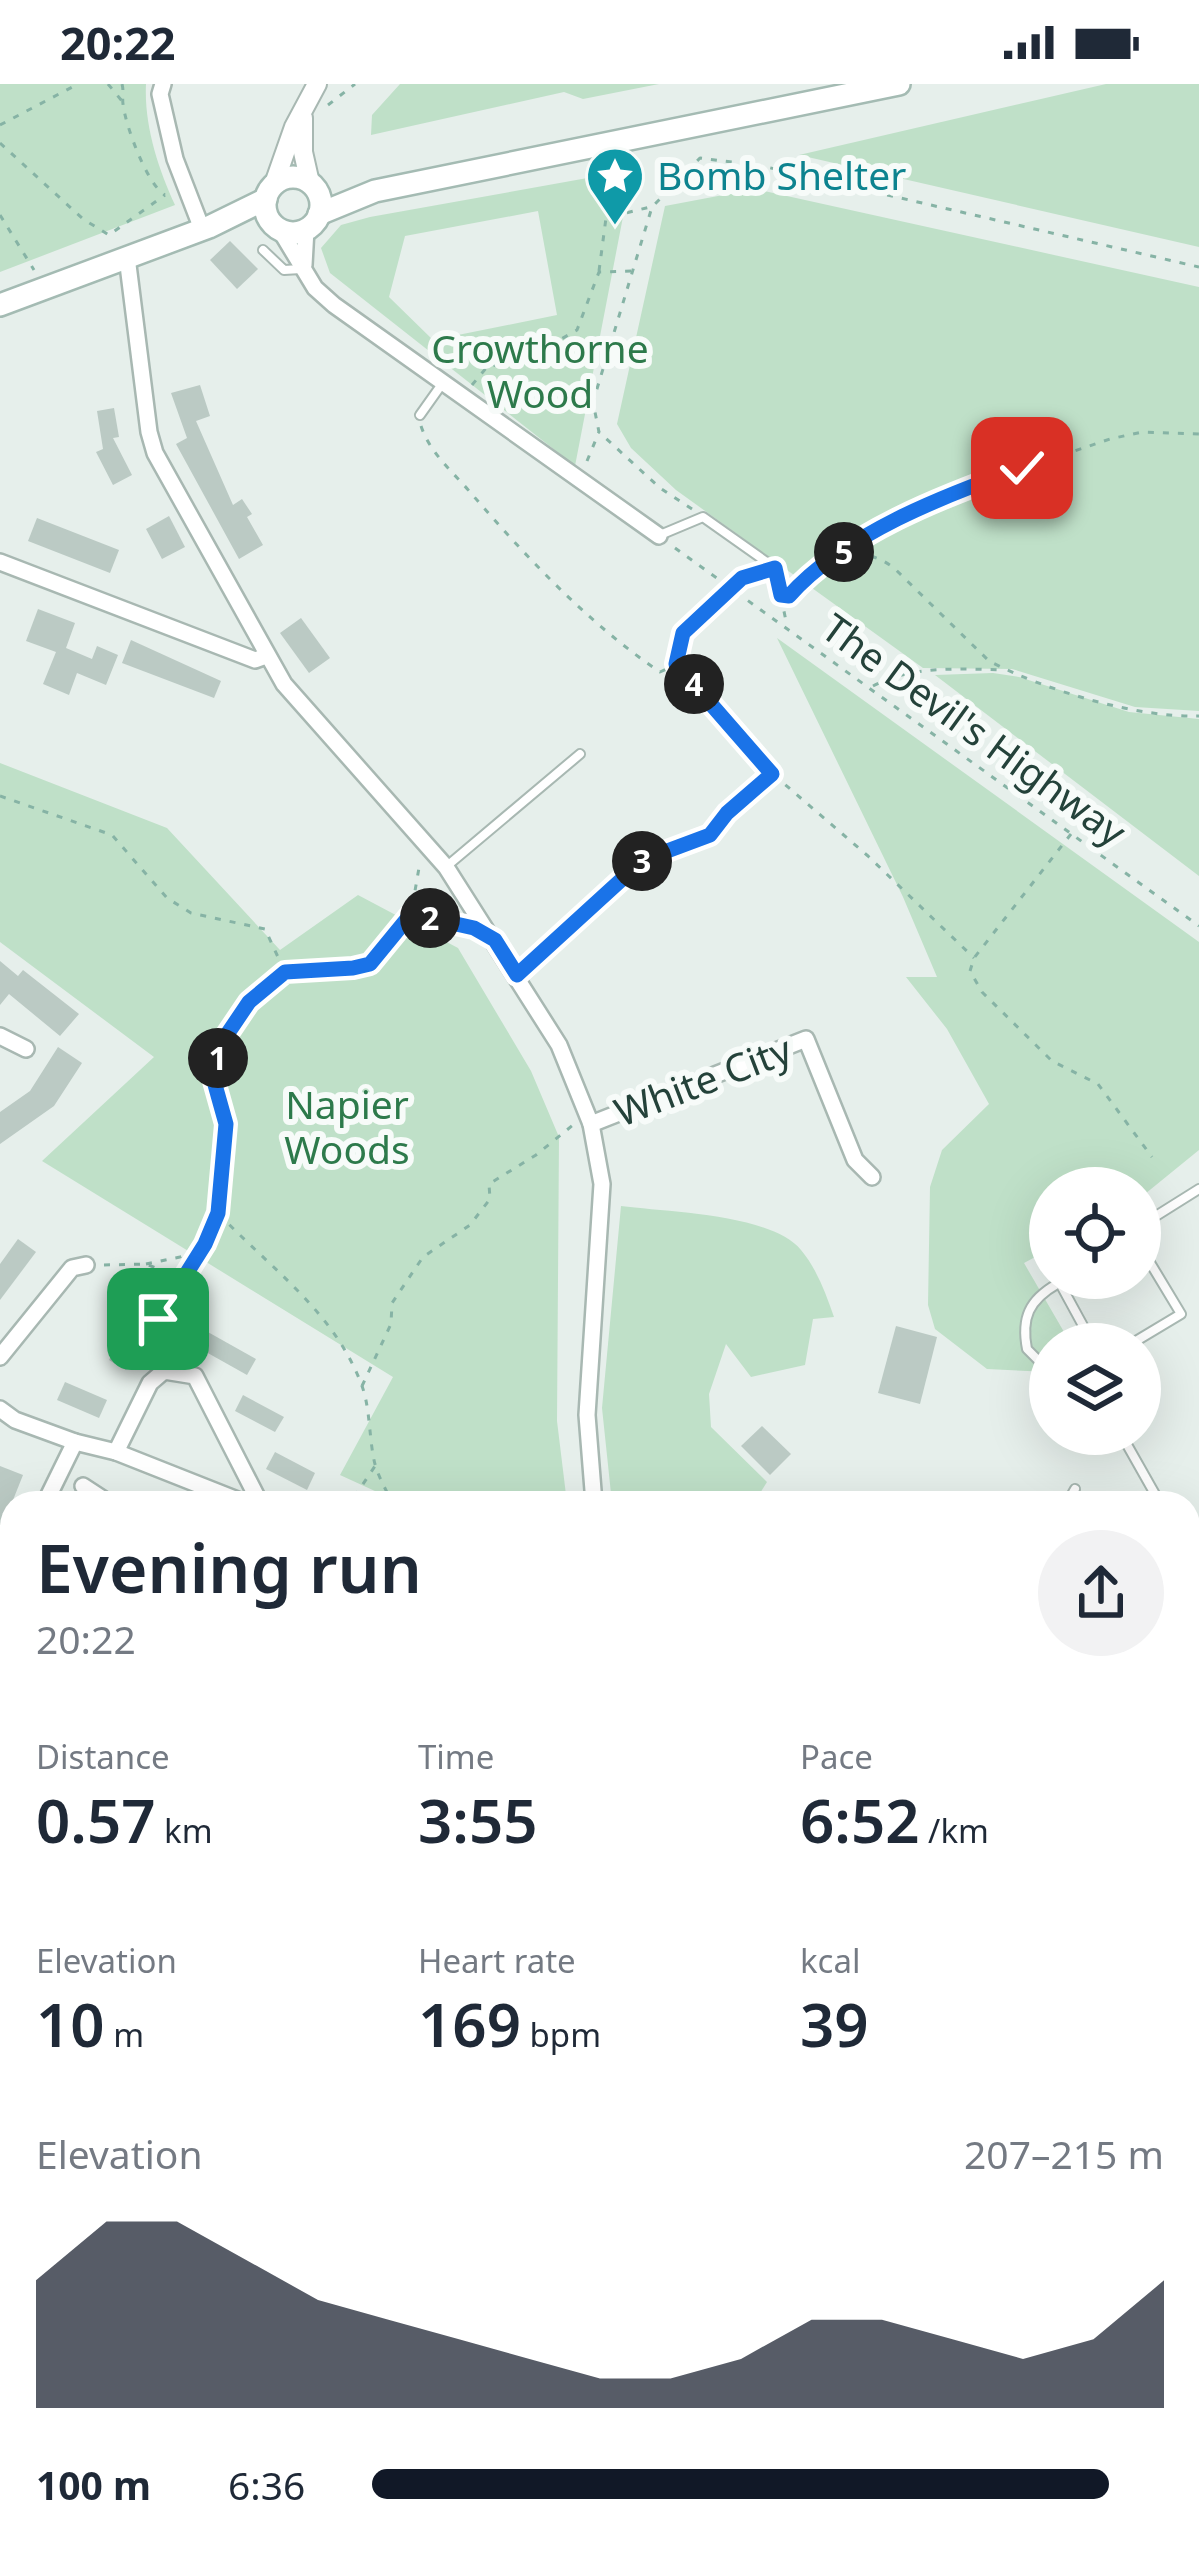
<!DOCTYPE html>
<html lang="en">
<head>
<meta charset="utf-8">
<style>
	body { margin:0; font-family:"Noto Sans",sans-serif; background:#f2f2f3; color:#1f2937; height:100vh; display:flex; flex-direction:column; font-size:45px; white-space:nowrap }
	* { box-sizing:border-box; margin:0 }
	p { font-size:39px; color:#747a83 }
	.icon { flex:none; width:66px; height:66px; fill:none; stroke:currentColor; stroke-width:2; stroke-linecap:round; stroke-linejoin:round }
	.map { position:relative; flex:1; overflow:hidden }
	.side { position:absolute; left:0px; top:1407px; width:1200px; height:1062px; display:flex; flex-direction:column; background:#fff; border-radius:36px 36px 0 0; box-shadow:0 12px 48px #0002 }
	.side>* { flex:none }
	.buttons { position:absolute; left:1029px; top:1083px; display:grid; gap:24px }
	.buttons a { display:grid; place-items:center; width:132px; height:132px; border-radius:50%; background:#fff; box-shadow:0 12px 48px #0002; font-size:60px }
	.pin { position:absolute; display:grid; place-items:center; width:102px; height:102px; color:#fff; margin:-51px; border-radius:24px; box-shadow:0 6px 18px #0006 }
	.km { position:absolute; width:60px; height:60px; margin:-30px; border-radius:50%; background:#222; color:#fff; font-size:33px; line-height:60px; text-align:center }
	.round { display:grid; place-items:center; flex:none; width:126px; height:126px; border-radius:63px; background:#f2f2f3 }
	.headline { display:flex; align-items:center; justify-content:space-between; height:204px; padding:0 36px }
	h1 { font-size:66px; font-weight:600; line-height:90px }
	.figures { display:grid; grid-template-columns:repeat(3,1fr); gap:18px; height:204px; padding:12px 36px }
	.figures div { display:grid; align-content:center }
	.figures b { font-size:60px; font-weight:600 }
	.figures small { font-size:33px; font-weight:400 }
	.figures p { font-size:33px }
	.chart { height:336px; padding:24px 36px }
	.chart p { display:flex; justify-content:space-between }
	.chart svg { width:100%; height:216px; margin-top:12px; fill:#111827; opacity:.7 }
	ul { padding:0 36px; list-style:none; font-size:39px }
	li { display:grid; grid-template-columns:192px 144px 1fr; align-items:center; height:90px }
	li i { height:30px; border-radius:15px; background:#111827 }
	.status { display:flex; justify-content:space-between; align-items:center; height:84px; padding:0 60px; background:#fff; direction:ltr }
	.status svg { height:33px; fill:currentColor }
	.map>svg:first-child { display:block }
</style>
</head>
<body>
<div class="status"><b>20:22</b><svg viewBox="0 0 49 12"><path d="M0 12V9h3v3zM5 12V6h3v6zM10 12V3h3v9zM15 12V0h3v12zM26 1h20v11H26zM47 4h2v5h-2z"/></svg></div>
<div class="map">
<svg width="1199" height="2469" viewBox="0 0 1199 2469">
	<rect width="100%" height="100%" fill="#e6efeb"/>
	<polygon fill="#d4dfda" points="1199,1631 1199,2469 376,2469 380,2457 1188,2457 1188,1655"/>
	<g fill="#bfe0c8" fill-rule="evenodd">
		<path d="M 0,0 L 146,0 C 144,41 158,84 175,121 L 0,188 Z"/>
		<polygon points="400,0 659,0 583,15 564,8 371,51 372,31"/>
		<polygon points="1106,0 1199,0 1199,163 799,71"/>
		<path d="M 632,86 L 575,382 L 330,189 L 321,164 L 341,141 L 370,133 ZM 538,127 L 557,231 L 433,256 L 389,213 L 405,152 Z"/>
		<polygon points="755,105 1199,203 1199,627 1135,623 1012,585 923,584 676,406 631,364 617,340 665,122"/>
		<polygon points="777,554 1199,858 1199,1066 1140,1114 1140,1104 1050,1104 1050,1165 1024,1179 1071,1260 1050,1260 1050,1288 987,1285 935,1245 928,1221 930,1103 942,1066 989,1020 947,945 906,893 937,893 903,813"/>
		<polygon points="993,589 1019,593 1129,628 1199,635 1199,792 935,591"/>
		<polygon points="0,679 167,744 280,866 358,811 458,864 531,987 559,1053 557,1337 567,1419 401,1419 340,1391 393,1293 42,1077 154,973 0,858"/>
		<path d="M 621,1122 C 667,1128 772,1130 801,1166 C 817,1185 826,1210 834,1233 L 813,1235 L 805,1281 L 751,1293 L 726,1260 L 709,1310 L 711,1343 L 767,1398 L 754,1419 L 612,1419 L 602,1324 Z"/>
		<polygon points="12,1704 12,1841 0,1838 0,1707"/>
		<polygon points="12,2366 12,2457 91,2457 72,2469 16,2469 0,2455 0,2374"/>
		<polygon points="135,2457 313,2457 308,2469 156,2469"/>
	</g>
	<g fill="#bbcac4">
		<polygon points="230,157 258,185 237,205 210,176"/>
		<polygon points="200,301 210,332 196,337 233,421 242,415 252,430 247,433 263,461 239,475 176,360 187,354 171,309"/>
		<polygon points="114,324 119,353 113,354 132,391 113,401 96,368 103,365 97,327"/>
		<polygon points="169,432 185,463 162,475 146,445"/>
		<polygon points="37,434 119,466 110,489 28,457"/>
		<polygon points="38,525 75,539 66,564 92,575 97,562 118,571 106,601 77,589 69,611 43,600 56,568 26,557"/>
		<polygon points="301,534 330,574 309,589 280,549"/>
		<polygon points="131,556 221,597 214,614 122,579"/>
		<polygon points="0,877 18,892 23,886 79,930 60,952 9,910 0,921"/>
		<polygon points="58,963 82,979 54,1022 0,1060 0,1028 30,1007"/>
		<polygon points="18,1155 36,1168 0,1216 0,1180"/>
		<polygon points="174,1229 256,1275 247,1291 165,1245"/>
		<polygon points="130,1238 147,1248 126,1286 109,1276"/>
		<polygon points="896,1242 937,1253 920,1320 878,1309"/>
		<polygon points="65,1298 107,1316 99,1334 57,1316"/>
		<polygon points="243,1311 284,1333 275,1348 235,1327"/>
		<polygon points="762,1342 791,1370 770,1391 741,1362"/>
		<polygon points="275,1368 315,1389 307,1406 266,1385"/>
		<polygon points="0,1382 23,1391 1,1446 0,1446"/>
	</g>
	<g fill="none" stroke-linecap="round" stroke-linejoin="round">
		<defs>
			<g id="service">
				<polyline points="263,166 284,186 301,185"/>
				<polyline points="420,331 442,300"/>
				<polyline points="660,451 703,433 775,484"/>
				<polyline points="447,782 580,670"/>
				<polyline points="1140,1142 1199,1105"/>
				<polyline points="1057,1194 1093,1260"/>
				<polyline points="1131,1260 1181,1230 1140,1162"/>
				<path d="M 1050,1288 L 1027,1265 C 1021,1234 1029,1216 1057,1200"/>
				<polyline points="1121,1350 1160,1419"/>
				<polyline points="1067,1419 1075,1405"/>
				<polyline points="1188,1458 1199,1451"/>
				<polyline points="1188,1483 1199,1502"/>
				<polyline points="1188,1831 1199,1834"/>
				<polyline points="0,2077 12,2075"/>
				<polyline points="1188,2440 1199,2443"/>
				<polyline points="0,2441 12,2452"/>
				<polyline points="18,2457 31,2469"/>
				<polyline points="551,2457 590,2469"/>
				<polyline points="693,2457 729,2469"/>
				<polyline points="984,2469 988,2457"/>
			</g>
			<g id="minor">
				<polyline points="163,0 160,10 175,75 202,145"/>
				<polyline points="280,146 315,204 334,221 659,452"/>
				<polyline points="127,173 149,348 155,369 284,600 446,783 559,961 591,1040 602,1100 587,1331 594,1419"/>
				<polyline points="304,181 306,145"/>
				<polyline points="0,478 255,576 266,572"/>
				<polyline points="517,891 643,775 709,751"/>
				<polyline points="0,952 26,965"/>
				<polyline points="591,1040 806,955 855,1076 872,1093"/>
				<polyline points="0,1273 72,1184 86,1181"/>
				<polyline points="0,1325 15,1336 75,1358"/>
				<polyline points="116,1368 150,1299 164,1287 195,1292 260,1419"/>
				<polyline points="83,1402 109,1419"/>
				<polyline points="45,1419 75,1358 116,1368 245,1419"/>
				<polyline points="0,1473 12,1471"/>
				<polyline points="6,1598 12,1644"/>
				<polyline points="0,1838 12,1841"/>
				<polyline points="0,2233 12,2225"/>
			</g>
			<g id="tertiary">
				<polyline points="303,34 303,68 310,99"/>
				<polyline points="274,100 294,43 317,0"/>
			</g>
			<g id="secondary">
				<circle cx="293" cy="121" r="28"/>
				<polyline points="319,130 375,107 899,0"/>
				<polyline points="0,221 209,143 266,115"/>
			</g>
		</defs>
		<use href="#service" stroke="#a8b8b2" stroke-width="12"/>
		<use href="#minor" stroke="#a8b8b2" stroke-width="20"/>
		<use href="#tertiary" stroke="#a8b8b2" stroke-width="22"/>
		<use href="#secondary" stroke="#a4bbb3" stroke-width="26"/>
		<g stroke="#86b3a5" stroke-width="3" stroke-dasharray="6 9" stroke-linecap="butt">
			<polyline points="108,0 122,17"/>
			<path d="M 122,0 C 124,7 122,13 123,20 C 125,40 147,101 165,111"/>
			<polyline points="328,21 355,0"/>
			<polyline points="0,41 78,0"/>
			<polyline points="0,59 83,135 109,151 165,111"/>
			<polyline points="0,131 34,186"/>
			<polyline points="599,187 606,134 650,123"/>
			<polyline points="472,301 487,283 528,274 577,246 599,188 633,187"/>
			<path d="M 421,342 C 430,369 452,387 470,408 C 526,473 589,540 660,588 L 675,581"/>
			<polyline points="587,377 599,348"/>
			<polyline points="692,425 660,404 599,348 593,318 652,123 700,74 762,82 1199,183"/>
			<polyline points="675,464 1199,842"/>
			<polyline points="843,468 935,414 1110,355 1142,348 1199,350"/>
			<polyline points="778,498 787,542"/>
			<path d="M 781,511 L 789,512 C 820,478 849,453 893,483 L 989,577 C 1044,606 1137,634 1199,632"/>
			<path d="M 873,602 C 912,581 961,585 1005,586"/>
			<polyline points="774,691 868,772 974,874"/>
			<polyline points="0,712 112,751 167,814 191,829 265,845 284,886"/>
			<polyline points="720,737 772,690 676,580 683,549 730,504 756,490"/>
			<polyline points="1071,750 974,874 970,887 982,908 1052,977 1098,1000 1152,1073"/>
			<polyline points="413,830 462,841"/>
			<path d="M 219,1130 C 270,1184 335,1228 362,1302 C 370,1324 369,1352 374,1376 C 377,1391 386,1405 392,1419"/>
			<polyline points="146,1180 180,1173 205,1159 218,1129 226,1040 212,990 226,952 249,918 285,888 353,884 370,880 411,830 420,778"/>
			<polyline points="104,1181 146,1180 184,1195 159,1235 165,1269"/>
			<polyline points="185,1193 204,1160"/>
			<polyline points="362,1302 391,1240 392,1219 423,1173 470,1141 490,1115 489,1100 536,1071 573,1041"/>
			<polyline points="341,1419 355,1412 375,1382"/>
			<polyline points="0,1716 12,1713"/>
			<polyline points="148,2469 173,2457"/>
			<polyline points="325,2469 327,2457"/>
		</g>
		<use href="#service" stroke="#fff" stroke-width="8"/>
		<use href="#minor" stroke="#fff" stroke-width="15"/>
		<use href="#tertiary" stroke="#fff" stroke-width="18"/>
		<use href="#secondary" stroke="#fff" stroke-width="21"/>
	</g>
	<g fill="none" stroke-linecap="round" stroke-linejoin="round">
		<defs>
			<path id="route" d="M 158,1235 L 205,1160 L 218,1129 L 226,1040 L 212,990 L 226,952 L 249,918 L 285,888 L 353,884 L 370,880 L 411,830 L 474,844 L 495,856 L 517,891 L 643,776 L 710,751 L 727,729 L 772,690 L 676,580 L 683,549 L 742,494 L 775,484 L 781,511 L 789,512 C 844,450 945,411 1022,384"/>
		</defs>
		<use href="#route" stroke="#fff" stroke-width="24"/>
		<use href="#route" stroke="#1a73e8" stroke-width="15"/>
	</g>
	<defs>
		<symbol id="sight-pin" viewBox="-11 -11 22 30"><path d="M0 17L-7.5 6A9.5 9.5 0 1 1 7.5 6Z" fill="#0f9aa8" stroke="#f7fbf9"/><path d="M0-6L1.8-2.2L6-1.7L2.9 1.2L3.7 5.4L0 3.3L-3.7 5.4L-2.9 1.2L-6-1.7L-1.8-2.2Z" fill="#fff"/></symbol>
	</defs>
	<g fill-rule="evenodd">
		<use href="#sight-pin" x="582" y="59" width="66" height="90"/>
	</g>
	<g text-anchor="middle" stroke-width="12" stroke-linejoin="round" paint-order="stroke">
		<g font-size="39" fill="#0d838f" stroke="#f7fbf9" text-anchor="start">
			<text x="657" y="106">Bomb Shelter</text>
		</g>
		<g font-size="39" fill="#2d7a4b" stroke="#f7fbf9">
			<text x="540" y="279">Crowthorne<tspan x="540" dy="45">Wood</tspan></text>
			<text x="347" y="1035">Napier<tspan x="347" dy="45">Woods</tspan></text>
		</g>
		<g font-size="39" fill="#24423a" stroke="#f7fbf9">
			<text transform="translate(974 646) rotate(36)" y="14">The Devil's Highway</text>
			<text transform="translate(703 997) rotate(-21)" y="14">White City</text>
		</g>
	</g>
</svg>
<div class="buttons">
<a><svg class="icon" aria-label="locate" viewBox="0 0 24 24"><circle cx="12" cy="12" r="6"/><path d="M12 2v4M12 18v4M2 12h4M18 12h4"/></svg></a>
<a><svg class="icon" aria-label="layers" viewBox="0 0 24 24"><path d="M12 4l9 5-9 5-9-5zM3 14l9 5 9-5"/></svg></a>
</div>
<div class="pin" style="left:158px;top:1235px;background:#1e9e55"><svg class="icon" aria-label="arrive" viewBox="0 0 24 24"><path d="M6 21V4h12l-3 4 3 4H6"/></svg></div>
<div class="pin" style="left:1022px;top:384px;background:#d93025"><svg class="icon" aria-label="check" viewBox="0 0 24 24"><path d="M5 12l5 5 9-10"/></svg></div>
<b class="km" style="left:218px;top:974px">1</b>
<b class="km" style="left:430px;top:834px">2</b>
<b class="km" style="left:642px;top:777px">3</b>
<b class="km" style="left:694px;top:600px">4</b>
<b class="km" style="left:844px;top:468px">5</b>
<section class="side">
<div class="headline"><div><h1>Evening run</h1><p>20:22</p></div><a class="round"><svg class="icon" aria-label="share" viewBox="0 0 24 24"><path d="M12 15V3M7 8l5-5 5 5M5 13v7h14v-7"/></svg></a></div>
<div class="figures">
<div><p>Distance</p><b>0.57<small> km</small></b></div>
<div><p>Time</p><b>3:55</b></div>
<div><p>Pace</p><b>6:52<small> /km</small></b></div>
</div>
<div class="figures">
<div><p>Elevation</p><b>10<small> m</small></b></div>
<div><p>Heart rate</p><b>169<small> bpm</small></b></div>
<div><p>kcal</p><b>39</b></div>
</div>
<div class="chart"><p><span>Elevation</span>207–215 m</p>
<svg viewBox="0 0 160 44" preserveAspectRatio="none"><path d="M0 44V18L10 6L20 6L30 14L40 22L50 26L60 30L70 34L80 38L90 38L100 34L110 26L120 26L130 30L140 34L150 30L160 18V44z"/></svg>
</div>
<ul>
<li><b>100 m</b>6:36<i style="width:93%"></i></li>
</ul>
</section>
</div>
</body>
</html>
